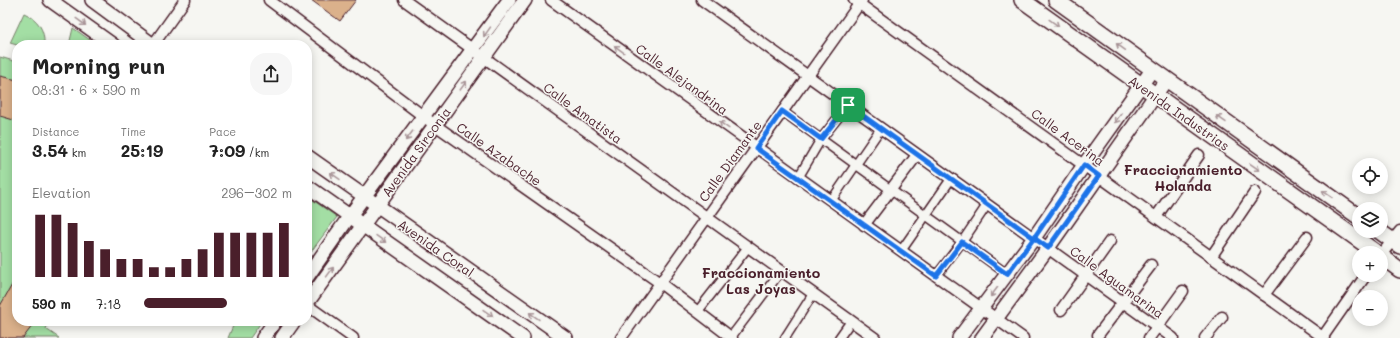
<!DOCTYPE html>
<html lang="en">
<head>
<meta charset="utf-8">
<style>
	body { margin:0; font-family:Mali,sans-serif; background:#f6f6f6; color:#222; height:100vh; display:flex; flex-direction:column; font-size:15px; white-space:nowrap }
	* { box-sizing:border-box; margin:0 }
	p { font-size:13px; color:#767676 }
	.icon { flex:none; width:22px; height:22px; fill:none; stroke:currentColor; stroke-width:2; stroke-linecap:round; stroke-linejoin:round }
	.map { position:relative; flex:1; overflow:hidden }
	.drawer { position:absolute; left:12px; top:40px; width:300px; height:286px; display:flex; flex-direction:column; background:#fff; border-radius:16px; box-shadow:0 2px 10px #0003 }
	.drawer>* { flex:none }
	.tools { position:absolute; left:1352px; top:158px; display:grid; gap:8px }
	.tools a { display:grid; place-items:center; width:36px; height:36px; border-radius:50%; background:#fff; box-shadow:0 2px 10px #0003; font-size:20px }
	.pin { position:absolute; display:grid; place-items:center; width:34px; height:34px; color:#fff; margin:-17px; border-radius:8px; box-shadow:0 2px 6px #0006 }
	.round { display:grid; place-items:center; flex:none; width:42px; height:42px; border-radius:16px; background:#f6f6f6 }
	.headline { display:flex; align-items:center; justify-content:space-between; height:68px; padding:0 20px }
	h1 { font-size:22px; font-weight:700; line-height:30px }
	.stats { display:grid; grid-template-columns:repeat(3,1fr); gap:6px; height:68px; padding:4px 20px }
	.stats div { display:grid; align-content:center }
	.stats b { font-size:17px; font-weight:700 }
	.stats small { font-size:11px; font-weight:400 }
	.stats p { font-size:11px }
	.chart { height:112px; padding:8px 20px }
	.chart p { display:flex; justify-content:space-between }
	.chart svg { width:100%; height:72px; margin-top:4px; stroke:#4a1f2b; stroke-width:6 }
	ul { padding:0 20px; list-style:none; font-size:13px }
	li { display:grid; grid-template-columns:64px 48px 1fr; align-items:center; height:30px }
	li i { height:10px; border-radius:5px; background:#4a1f2b }
	.map>svg:first-child { display:block }
</style>
</head>
<body>
<div class="map">
<svg width="1400" height="338" viewBox="0 0 1400 338">
	<rect width="100%" height="100%" fill="#f6f6f2"/>
	<filter id="ink" filterUnits="userSpaceOnUse"><feTurbulence type="fractalNoise" baseFrequency=".025" numOctaves="2"/><feDisplacementMap in="SourceGraphic" scale="8" xChannelSelector="R" yChannelSelector="G"/><feConvolveMatrix kernelMatrix="1 2 1 2 8 2 1 2 1" color-interpolation-filters="sRGB"/></filter>
	<g filter="url(#ink)">
		<g fill="#a3dea4" stroke="#767e68">
			<path d="M 24,13 C 38,19 45,30 44,45 L 17,45 L 10,43 Z"/>
			<polygon points="73,28 97,45 69,45"/>
			<polygon points="0,57 17,62 17,321 49,321 46,329 59,338 0,338"/>
			<polygon points="307,196 337,217 307,257"/>
			<polygon points="235,321 262,321 250,338 228,338"/>
		</g>
		<g fill="#dbb18b" stroke="#4a1f2b">
			<polygon points="311,0 356,0 340,21"/>
			<polygon points="0,76 17,80 17,121 0,116"/>
			<polygon points="17,276 17,321 36,321 23,338 0,338 0,306"/>
		</g>
		<g fill="none" stroke-linecap="round" stroke-linejoin="round">
			<defs>
				<g id="pedestrian">
					<polyline points="782,111 1007,274"/>
					<polyline points="798,178 821,139 848,105"/>
					<polyline points="831,201 881,128"/>
					<polyline points="901,251 951,179"/>
					<polyline points="936,276 962,242 987,205"/>
					<polyline points="698,311 748,247"/>
					<polyline points="731,337 781,271"/>
					<polyline points="785,338 813,294"/>
					<polyline points="839,338 851,321"/>
				</g>
				<g id="minor">
					<polyline points="269,0 435,125 660,283 732,338"/>
					<polyline points="404,0 875,338"/>
					<polyline points="551,0 1023,338"/>
					<polyline points="702,0 1173,338"/>
					<polyline points="854,0 1324,338"/>
					<polyline points="153,45 185,0"/>
					<polyline points="1156,217 1199,155"/>
					<polyline points="864,225 917,155"/>
					<polyline points="1381,255 1400,231"/>
					<polyline points="1211,257 1255,192"/>
					<polyline points="1264,295 1307,237"/>
					<polyline points="307,305 353,338"/>
					<polyline points="1061,310 1110,241"/>
					<polyline points="1098,335 1151,265"/>
					<polyline points="621,338 862,0"/>
					<polyline points="1149,338 1183,291"/>
					<polyline points="1205,338 1222,317"/>
					<polyline points="1322,338 1366,275"/>
				</g>
				<g id="tertiary">
					<polyline points="50,0 113,45"/>
					<polyline points="92,0 153,45"/>
					<polyline points="307,156 566,338"/>
					<polyline points="307,186 523,338"/>
					<polyline points="307,277 349,217 509,0"/>
					<polyline points="307,303 525,0"/>
					<polyline points="263,338 275,321"/>
					<polyline points="282,338 294,321"/>
					<polyline points="959,338 1034,238 1084,165 1152,70"/>
					<polyline points="982,338 1048,248 1166,80"/>
				</g>
				<g id="secondary">
					<polyline points="1022,0 1377,253"/>
					<polyline points="1056,0 1359,217"/>
					<polyline points="1379,231 1400,246"/>
					<polyline points="1381,256 1400,270"/>
				</g>
			</defs>
			<use href="#pedestrian" stroke="#4a1f2b" stroke-width="11"/>
			<use href="#minor" stroke="#4a1f2b" stroke-width="13"/>
			<use href="#tertiary" stroke="#4a1f2b" stroke-width="16"/>
			<use href="#secondary" stroke="#4a1f2b" stroke-width="18"/>
			<use href="#pedestrian" stroke="#f6f6f2" stroke-width="8"/>
			<use href="#minor" stroke="#f6f6f2" stroke-width="10"/>
			<use href="#tertiary" stroke="#f6f6f2" stroke-width="13"/>
			<use href="#secondary" stroke="#f6f6f2" stroke-width="15"/>
		</g>
		<defs><path id="oneway-shaft" d="M-6 0H5M1.5-3L5.5 0L1.5 3" fill="none" stroke-width="1.6" stroke-linecap="round" stroke-linejoin="round"/></defs>
		<g stroke="#a99598">
			<use href="#oneway-shaft" transform="translate(81 22) rotate(36)"/>
			<use href="#oneway-shaft" transform="translate(1054 23) rotate(36)"/>
			<use href="#oneway-shaft" transform="translate(487 32) rotate(125)"/>
			<use href="#oneway-shaft" transform="translate(1121 47) rotate(-144)"/>
			<use href="#oneway-shaft" transform="translate(619 49) rotate(-144)"/>
			<use href="#oneway-shaft" transform="translate(463 86) rotate(-54)"/>
			<use href="#oneway-shaft" transform="translate(1118 118) rotate(126)"/>
			<use href="#oneway-shaft" transform="translate(1221 119) rotate(-145)"/>
			<use href="#oneway-shaft" transform="translate(724 125) rotate(-144)"/>
			<use href="#oneway-shaft" transform="translate(409 136) rotate(127)"/>
			<use href="#oneway-shaft" transform="translate(1255 167) rotate(35)"/>
			<use href="#oneway-shaft" transform="translate(335 176) rotate(-145)"/>
			<use href="#oneway-shaft" transform="translate(1327 194) rotate(-145)"/>
			<use href="#oneway-shaft" transform="translate(381 239) rotate(35)"/>
			<use href="#oneway-shaft" transform="translate(330 272) rotate(-54)"/>
			<use href="#oneway-shaft" transform="translate(994 292) rotate(127)"/>
			<use href="#oneway-shaft" transform="translate(488 313) rotate(35)"/>
			<use href="#oneway-shaft" transform="translate(534 316) rotate(-145)"/>
		</g>
	</g>
	<g fill="none" stroke-linecap="round" stroke-linejoin="round" filter="url(#ink)">
		<defs>
			<polyline id="route" points="848,105 821,139 782,111 756,148 936,276 962,242 1007,274 1034,238 1048,248 1099,176 1084,165 1034,238 848,105"/>
		</defs>
		<use href="#route" stroke="#fff" stroke-width="8"/>
		<use href="#route" stroke="#1a73e8" stroke-width="5"/>
	</g>
	<g text-anchor="middle" stroke-width="3" stroke-linejoin="round" paint-order="stroke">
		<g font-size="13" fill="#4a1f2b" stroke="#f6f6f2">
			<text transform="translate(682 79) rotate(36)" y="5">Calle Alejandrina</text>
			<text transform="translate(583 113) rotate(36)" y="5">Calle Amatista</text>
			<text transform="translate(1179 113) rotate(35)" y="5">Avenida Industrias</text>
			<text transform="translate(1068 137) rotate(36)" y="5">Calle Acerina</text>
			<text transform="translate(416 152) rotate(-54)" y="5">Avenida Sirconia</text>
			<text transform="translate(499 154) rotate(35)" y="5">Calle Azabache</text>
			<text transform="translate(730 161) rotate(-54)" y="5">Calle Diamante</text>
			<text transform="translate(436 248) rotate(35)" y="5">Avenida Coral</text>
			<text transform="translate(1117 282) rotate(36)" y="5">Calle Aguamarina</text>
		</g>
		<g font-size="14" font-weight="bold" fill="#4a1f2b" stroke="#f6f6f2">
			<text x="1183" y="175">Fraccionamiento<tspan x="1183" dy="16">Holanda</tspan></text>
			<text x="761" y="278">Fraccionamiento<tspan x="761" dy="16">Las Joyas</tspan></text>
		</g>
	</g>
</svg>
<div class="tools">
<a><svg class="icon" aria-label="locate" viewBox="0 0 24 24"><circle cx="12" cy="12" r="6"/><path d="M12 2v4M12 18v4M2 12h4M18 12h4"/></svg></a>
<a><svg class="icon" aria-label="layers" viewBox="0 0 24 24"><path d="M12 4l9 5-9 5-9-5zM3 14l9 5 9-5"/></svg></a>
<a>+</a>
<a>−</a>
</div>
<div class="pin" style="left:848px;top:105px;background:#1e9e55"><svg class="icon" aria-label="arrive" viewBox="0 0 24 24"><path d="M6 21V4h12l-3 4 3 4H6"/></svg></div>
<section class="drawer">
<div class="headline"><div><h1>Morning run</h1><p>08:31 · 6 × 590 m</p></div><a class="round"><svg class="icon" aria-label="share" viewBox="0 0 24 24"><path d="M12 15V3M7 8l5-5 5 5M5 13v7h14v-7"/></svg></a></div>
<div class="stats">
<div><p>Distance</p><b>3.54<small> km</small></b></div>
<div><p>Time</p><b>25:19</b></div>
<div><p>Pace</p><b>7:09<small> /km</small></b></div>
</div>
<div class="chart"><p><span>Elevation</span>296–302 m</p>
<svg viewBox="0 0 160 44" preserveAspectRatio="none"><path d="M5 44V6M15 44V6M25 44V11M35 44V22M45 44V27M55 44V33M65 44V33M75 44V38M85 44V38M95 44V33M105 44V27M115 44V17M125 44V17M135 44V17M145 44V17M155 44V11"/></svg>
</div>
<ul>
<li><b>590 m</b>7:18<i style="width:56%"></i></li>
</ul>
</section>
</div>
</body>
</html>
